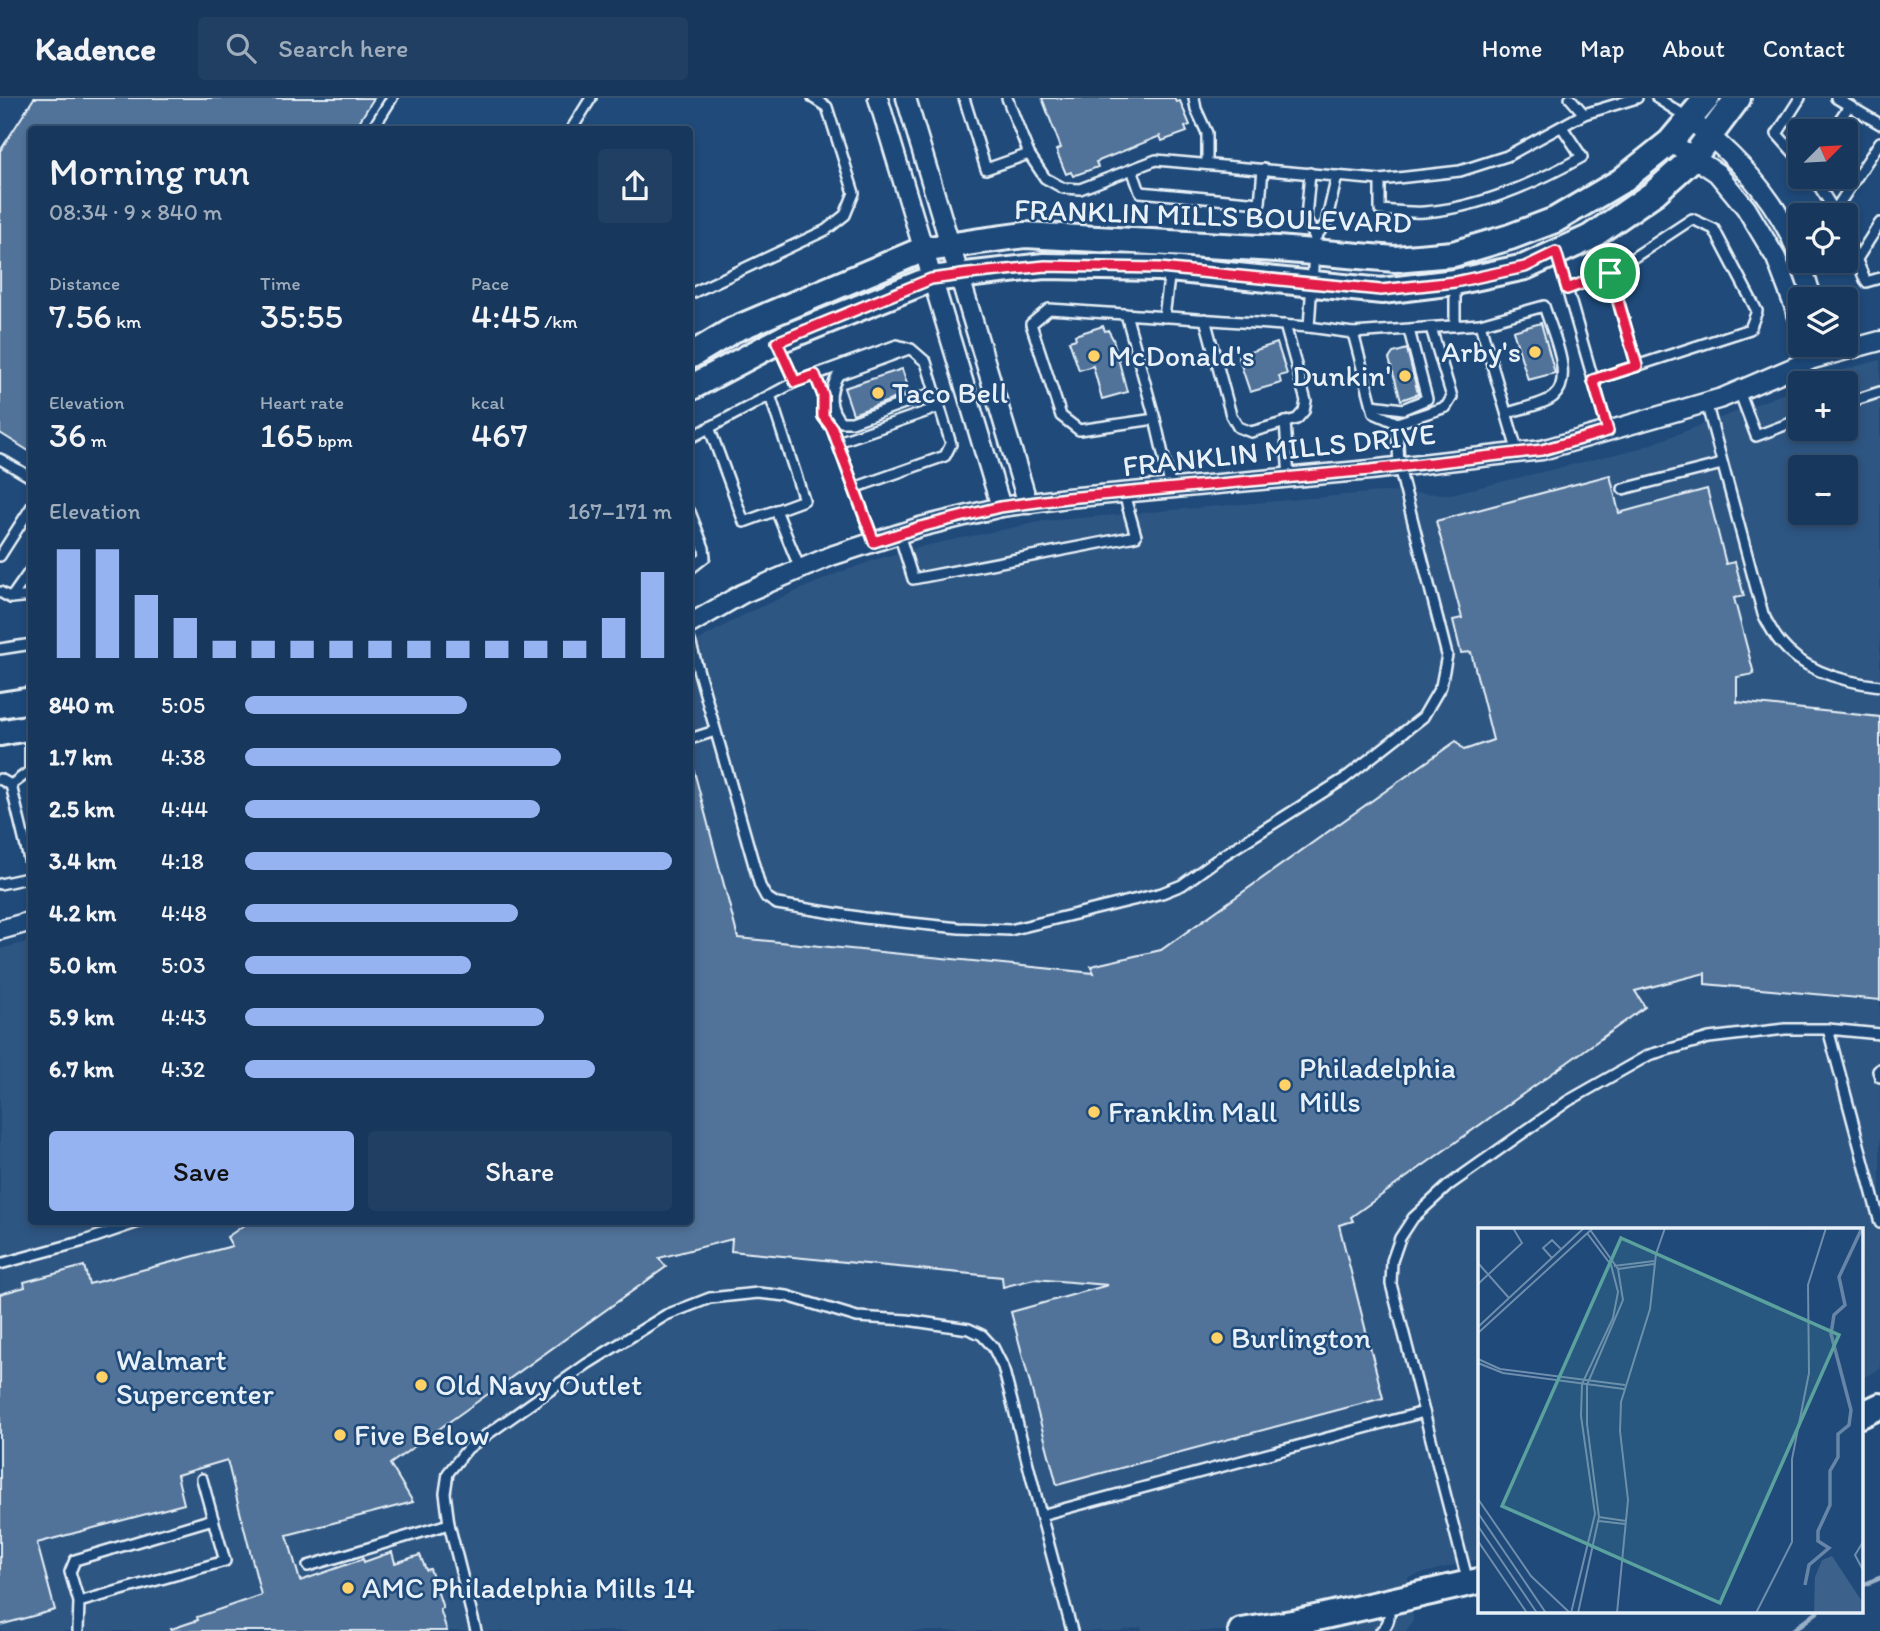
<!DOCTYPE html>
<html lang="en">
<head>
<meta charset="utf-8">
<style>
	body { margin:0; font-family:Itim,sans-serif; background:#203f62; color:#f1f3f6; height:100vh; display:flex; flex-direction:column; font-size:26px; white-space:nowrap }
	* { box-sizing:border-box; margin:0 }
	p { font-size:23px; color:#9eacbb }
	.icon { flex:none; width:38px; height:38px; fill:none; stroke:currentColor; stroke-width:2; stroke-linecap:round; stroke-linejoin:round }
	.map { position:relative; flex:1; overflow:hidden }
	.sheet { position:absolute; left:28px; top:28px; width:665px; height:1099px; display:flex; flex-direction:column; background:#17385c; border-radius:7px; box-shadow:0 4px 10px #0003,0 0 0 2px #365272 }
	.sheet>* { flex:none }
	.needle { width:46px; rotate:66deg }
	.buttons { position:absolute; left:1788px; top:21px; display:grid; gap:14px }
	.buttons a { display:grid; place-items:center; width:70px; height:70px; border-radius:7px; background:#17385c; box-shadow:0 4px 10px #0003,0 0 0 2px #365272; font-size:35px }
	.pin { position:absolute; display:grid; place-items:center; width:60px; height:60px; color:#fff; margin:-30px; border:4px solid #fff; border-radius:50%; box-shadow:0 2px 7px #0007 }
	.round { display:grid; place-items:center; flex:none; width:74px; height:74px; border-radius:7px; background:#203f62 }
	.overview { display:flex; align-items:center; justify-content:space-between; height:119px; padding:0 21px }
	h1 { font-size:38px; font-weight:600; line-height:52px }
	.metrics { display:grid; grid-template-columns:repeat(3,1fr); gap:10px; height:119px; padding:7px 21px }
	.metrics div { display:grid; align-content:center }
	.metrics b { font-size:35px; font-weight:600 }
	.metrics small { font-size:19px; font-weight:400 }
	.metrics p { font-size:19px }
	.chart { height:196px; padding:14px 21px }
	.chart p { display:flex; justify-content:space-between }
	.chart svg { width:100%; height:126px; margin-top:7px; stroke:#95b2f1; stroke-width:6 }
	.cta { display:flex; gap:14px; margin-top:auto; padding:14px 21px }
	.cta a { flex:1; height:80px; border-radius:7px; background:#95b2f1; color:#111; font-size:28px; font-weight:600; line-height:80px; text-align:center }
	.cta a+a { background:#203f62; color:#f1f3f6 }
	ul { padding:0 21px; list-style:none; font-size:23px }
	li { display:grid; grid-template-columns:112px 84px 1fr; align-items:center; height:52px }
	li i { height:18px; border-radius:9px; background:#95b2f1 }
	header { display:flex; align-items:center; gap:42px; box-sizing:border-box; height:98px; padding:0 35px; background:#17385c; border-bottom:2px solid #365272 }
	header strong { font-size:33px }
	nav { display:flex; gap:38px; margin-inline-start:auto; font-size:24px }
	.search { width:490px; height:63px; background:#203f62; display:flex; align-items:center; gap:18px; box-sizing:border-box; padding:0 24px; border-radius:7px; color:#9eacbb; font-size:26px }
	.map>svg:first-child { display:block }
</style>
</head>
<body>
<header>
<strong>Kadence</strong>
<div class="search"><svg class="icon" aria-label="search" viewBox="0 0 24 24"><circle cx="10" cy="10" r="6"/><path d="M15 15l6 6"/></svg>Search here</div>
<nav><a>Home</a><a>Map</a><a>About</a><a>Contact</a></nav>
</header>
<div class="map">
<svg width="1880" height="1533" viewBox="0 0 1880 1533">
	<rect width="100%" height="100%" fill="#1f4a7a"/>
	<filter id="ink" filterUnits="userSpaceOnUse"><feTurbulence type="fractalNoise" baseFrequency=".0143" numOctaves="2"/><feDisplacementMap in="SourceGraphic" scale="14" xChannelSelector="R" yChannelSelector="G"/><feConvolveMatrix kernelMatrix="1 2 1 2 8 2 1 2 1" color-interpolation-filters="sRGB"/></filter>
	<g filter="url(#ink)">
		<path fill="#2e5683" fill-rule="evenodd" d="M 1880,262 L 1880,1271 L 1861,1281 L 1861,1132 L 1479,1132 L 1479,1461 L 1408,1479 L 1413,1523 L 1406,1533 L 1142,1533 L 1141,1529 L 1120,1533 L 0,1533 L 0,851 L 31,843 L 32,1124 L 690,1124 L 690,547 L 749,514 L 838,475 L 877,461 L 928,447 L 1044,423 L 1380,394 L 1451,396 L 1641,350 L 1801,289 L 1801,331 L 1846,331 L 1846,285 L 1810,285 L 1850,270 ZM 1801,369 L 1846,369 L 1846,415 L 1801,415 Z"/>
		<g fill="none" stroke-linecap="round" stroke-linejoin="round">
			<g stroke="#9ab0c7" stroke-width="5">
				<polyline points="1861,1488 1880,1480"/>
				<polyline points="1792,1533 1817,1514"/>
			</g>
		</g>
		<g fill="#517399" stroke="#e8f1f8" stroke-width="2">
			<polygon points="34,0 374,0 354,32 32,32 32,355 0,335 0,53"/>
			<polygon points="1042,0 1174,0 1176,4 1180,3 1190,27 1185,29 1187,34 1162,43 1160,38 1096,64 1098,69 1073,78 1071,74 1066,76 1056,52 1061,50"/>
			<polygon points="1541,225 1555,275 1528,282 1513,233"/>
			<polygon points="1103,228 1105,233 1108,232 1113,241 1127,294 1102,301 1093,268 1079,272 1069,243 1076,241 1075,237"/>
			<polygon points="1277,245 1287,276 1279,278 1281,285 1250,294 1238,258"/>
			<polygon points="1407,251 1418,296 1401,302 1389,261 1393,255"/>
			<polygon points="902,271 910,295 853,316 844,290"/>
			<polygon points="1610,377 1619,415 1707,391 1726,466 1735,464 1744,498 1734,500 1754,576 1737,579 1737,604 1880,619 1880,902 1705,886 1705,875 1635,893 1645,909 1351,1119 1353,1123 1339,1127 1383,1300 1057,1387 1011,1214 1108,1187 1034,1181 1003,1189 1002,1179 731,1153 732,1141 659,1160 666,1169 390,1366 413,1404 287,1437 300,1483 363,1461 364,1464 392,1454 395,1465 420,1457 426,1472 430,1471 443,1510 440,1511 447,1533 172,1533 171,1531 198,1522 197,1519 261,1497 227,1362 177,1377 184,1406 37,1445 55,1512 0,1527 0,1196 25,1189 24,1184 84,1168 89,1186 232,1148 227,1139 249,1124 690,1124 690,674 694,673 738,840 1094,875 1091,868 1161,852 1456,643 1464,652 1493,642 1471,554 1461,555 1453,522 1462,520 1436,423"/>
		</g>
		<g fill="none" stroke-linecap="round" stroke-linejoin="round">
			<defs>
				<g id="lane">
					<polyline points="964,0 986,71 1029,56"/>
					<polyline points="1007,0 1029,56 1045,80 1063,90 1080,91 1156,62 1380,82 1460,73 1507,58 1584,16 1637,0"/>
					<polyline points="1194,0 1196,11 1207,35 1207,65"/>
					<polyline points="1570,0 1584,16"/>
					<polyline points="1657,0 1688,20"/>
					<polyline points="1800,0 1777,36 1801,63"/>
					<polyline points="1836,0 1880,26"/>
					<polyline points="372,32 392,0"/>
					<polyline points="571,32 591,0"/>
					<polyline points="1832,33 1849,8"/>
					<polyline points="1132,71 1140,94 1260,105 1263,71"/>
					<polyline points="1310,75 1306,120 1315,140"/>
					<polyline points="1337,78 1326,125 1315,140 1309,229 1353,235"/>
					<polyline points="1813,79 1836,115"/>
					<path d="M 1380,82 L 1380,112 C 1394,113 1410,115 1424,114 C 1480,110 1534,86 1582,59 L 1562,29"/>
					<polyline points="1835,112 1880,44"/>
					<polyline points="1846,137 1866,184 1880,180"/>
					<polyline points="1557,156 1608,333"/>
					<polyline points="1857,161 1880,125"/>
					<polyline points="1610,175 1637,268"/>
					<polyline points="1455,186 1455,228"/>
					<polyline points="1567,191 1610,175 1692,121 1714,131 1757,213 1750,231 1593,282"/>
					<polyline points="690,196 826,132 845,117 854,95 827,9 813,0"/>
					<path d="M 1126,216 L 1155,321 L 1079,332 L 1061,318 L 1031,226 L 1049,211 C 1136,217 1223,222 1309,229"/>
					<polyline points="1164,219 1170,172"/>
					<polyline points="1205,221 1231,317 1238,329 1251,334 1297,321 1304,313 1306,303 1285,227"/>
					<polyline points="1480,226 1518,355"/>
					<path d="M 1431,230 L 1452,299 L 1446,309 L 1397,325 L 1374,315 L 1353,235 L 1480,226 L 1544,208 C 1551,231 1575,280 1554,298 C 1546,306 1519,311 1507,315"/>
					<polyline points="778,247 795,284 897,247 911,251 926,264 951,346 945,358 854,390"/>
					<path d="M 909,251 L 838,277 C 829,293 828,310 841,324 L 852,324 L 935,294"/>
					<polyline points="815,277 823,297 823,318 832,330 874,444"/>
					<polyline points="1739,293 1756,338 1801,321"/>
					<path d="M 1706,304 L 1763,516 C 1768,525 1773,536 1780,544 C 1804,574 1844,584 1880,588"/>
					<polyline points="1846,305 1880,294"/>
					<polyline points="1372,307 1403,311 1427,301 1409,232"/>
					<polyline points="1155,321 1171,391"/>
					<polyline points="1285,324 1289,380"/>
					<polyline points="709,329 744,424 804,402 770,297"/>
					<polyline points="690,340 795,284"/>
					<polyline points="838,344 940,309"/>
					<polyline points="0,361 32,380"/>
					<polyline points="1623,391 1722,366"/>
					<polyline points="776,412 800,471"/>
					<polyline points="690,414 704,450 705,459 690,471"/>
					<polyline points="899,436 913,481 1136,438 1124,396"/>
					<polyline points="0,458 32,408"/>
					<polyline points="32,470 11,500 32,498"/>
					<polyline points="0,494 11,500"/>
					<polyline points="690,543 760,788 766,799 777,806 864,820 959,830 1010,832 1162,795 1182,787 1222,758 1344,681 1423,619 1441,588 1447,557 1399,369 1397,325"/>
					<polyline points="0,551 32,546"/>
					<polyline points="690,641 715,633"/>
					<polyline points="0,681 11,687 32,774"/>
					<polyline points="11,687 30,673 30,632"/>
					<polyline points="0,786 32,779"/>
					<polyline points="1828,931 1880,1125"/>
					<polyline points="1880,971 1878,973 1880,979"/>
					<polyline points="0,1166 84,1143 139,1124"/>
					<polyline points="202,1381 213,1421"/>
					<polyline points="308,1468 449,1426"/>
					<polyline points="1468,1484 1391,1186 1392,1163 1400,1140 1413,1120 1449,1087 1568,1003 1649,957 1709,940 1785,931 1828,931 1880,936"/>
					<polyline points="78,1533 79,1504 70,1474 75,1462 213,1421 225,1463 79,1504"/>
					<polyline points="476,1533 449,1426 445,1395 448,1375 468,1350 587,1266 666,1217 710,1200 758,1195 787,1198 857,1219 907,1222 969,1231 982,1237 993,1249 1003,1269 1041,1417"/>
					<polyline points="1072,1533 1041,1417 1424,1314"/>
					<path d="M 1381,1533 C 1390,1526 1390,1518 1388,1507"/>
				</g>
				<g id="street">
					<polyline points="878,0 1001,409"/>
					<polyline points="906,0 1028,406"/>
					<path d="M 1690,22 C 1729,52 1766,90 1789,135 C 1799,156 1805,180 1813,201"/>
					<polyline points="1670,44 1717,75 1746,110 1776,160 1801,226"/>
					<polyline points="690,526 742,496 831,458 920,429 1001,409 1067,400 1370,372 1542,352 1722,300 1813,261 1880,243"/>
					<polyline points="0,832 32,823"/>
				</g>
				<g id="secondary">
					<polyline points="690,258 733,232 922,152 980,143 1025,137 1277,151 1395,161 1453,156 1510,139 1555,122 1621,83 1670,44 1707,0"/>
					<polyline points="690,290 784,240 931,181 1044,168 1160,170 1382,193 1455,184 1525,169 1589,140 1654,95 1693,60 1738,0"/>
					<polyline points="0,607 32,602"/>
					<polyline points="0,635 32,629"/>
					<polyline points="1861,1317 1880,1308"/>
					<polyline points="1241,1533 1298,1524 1479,1483"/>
				</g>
			</defs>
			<use href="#lane" stroke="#e8f1f8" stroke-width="14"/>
			<use href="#street" stroke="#e8f1f8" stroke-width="23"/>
			<use href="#secondary" stroke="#e8f1f8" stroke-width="30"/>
			<use href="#lane" stroke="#1f4a7a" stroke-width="9"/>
			<use href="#street" stroke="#1f4a7a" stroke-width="18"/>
			<use href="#secondary" stroke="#1f4a7a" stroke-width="24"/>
		</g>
	</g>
	<g fill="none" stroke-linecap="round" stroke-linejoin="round" filter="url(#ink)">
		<defs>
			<polygon id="route" points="1556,154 1567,191 1610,175 1637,268 1593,282 1608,333 1542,352 1370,372 1067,400 1000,409 920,429 874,444 832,330 823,318 823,297 815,277 795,284 777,244 931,181 969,176 1045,168 1160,170 1381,192 1455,184 1525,169"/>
		</defs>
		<use href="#route" stroke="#fff" stroke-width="14"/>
		<use href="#route" stroke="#e11d48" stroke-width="9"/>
	</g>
	<g fill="#ffd166" stroke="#1f4a7a" stroke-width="2.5">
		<circle cx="1535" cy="254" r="7"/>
		<circle cx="1094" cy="258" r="7"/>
		<circle cx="1405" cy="278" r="7"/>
		<circle cx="878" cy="295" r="7"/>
		<circle cx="1285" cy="987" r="7"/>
		<circle cx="1094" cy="1014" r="7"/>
		<circle cx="1217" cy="1240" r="7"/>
		<circle cx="102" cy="1279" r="7"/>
		<circle cx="421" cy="1287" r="7"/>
		<circle cx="340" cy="1337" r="7"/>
		<circle cx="348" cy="1490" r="7"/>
	</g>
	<g text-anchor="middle" stroke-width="5" stroke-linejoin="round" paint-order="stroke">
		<g font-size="30" fill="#e8f1f8" stroke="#1f4a7a">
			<text transform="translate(1213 118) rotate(2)" y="10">FRANKLIN MILLS BOULEVARD</text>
			<text transform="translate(1279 352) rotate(-6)" y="10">FRANKLIN MILLS DRIVE</text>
		</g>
		<g font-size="30" fill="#e8f1f8" stroke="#1f4a7a" text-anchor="start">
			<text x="1521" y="264" text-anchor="end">Arby's</text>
			<text x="1108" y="268">McDonald's</text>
			<text x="1391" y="288" text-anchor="end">Dunkin'</text>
			<text x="892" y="305">Taco Bell</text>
			<text x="1299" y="980">Philadelphia<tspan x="1299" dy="34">Mills</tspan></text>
			<text x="1108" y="1024">Franklin Mall</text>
			<text x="1231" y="1250">Burlington</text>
			<text x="116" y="1272">Walmart<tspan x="116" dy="34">Supercenter</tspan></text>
			<text x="435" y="1297">Old Navy Outlet</text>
			<text x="354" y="1347">Five Below</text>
			<text x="362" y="1500">AMC Philadelphia Mills 14</text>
		</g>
	</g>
	<g transform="translate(1478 1130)">
		<rect width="385" height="385" fill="#1f4a7a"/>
		<path d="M 354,328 L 385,375 L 385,385 L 336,385 L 337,349 L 344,332 Z" fill="#3c628c"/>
		<path fill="none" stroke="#6685a7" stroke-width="3.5" d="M 327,357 L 331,337 L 351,320 L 340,313 L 340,303 L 352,277 L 352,243 L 360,229 L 360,206 L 371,197 L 373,182 L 353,106 L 356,87 L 367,77 L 361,49 L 384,0"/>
		<path fill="none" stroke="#6f8dac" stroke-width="2" d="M 74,30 L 65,20 L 74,12 L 83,21M 0,35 L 31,70M 136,38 L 176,33M 140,41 L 176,36M 0,56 L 44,15 L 35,0M 0,99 L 106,0M 0,105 L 115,0M 0,131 L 22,141 L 147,157M 0,135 L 25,145 L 146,161M 0,271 L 53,348 L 92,385M 0,285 L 68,385M 121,289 L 148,293M 121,293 L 147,296M 0,298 L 59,385M 0,313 L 49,385M 385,314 L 377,327 L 385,342M 93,385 L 117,286 L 103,188 L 104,156 L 135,90 L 140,64 L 133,37 L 109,5M 100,385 L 121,289 L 109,196 L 109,157 L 145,72 L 140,41 L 113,3M 139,385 L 150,272 L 142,203 L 143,174 L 172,81 L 178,26 L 187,0M 278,385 L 314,314 L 314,231 L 331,145 L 330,57 L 348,0"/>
		<path fill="#5ba19e" fill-opacity="0.15" stroke="#5ba19e" stroke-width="3.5" d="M 143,10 L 361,107 L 242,375 L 24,278 Z"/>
		<rect width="385" height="385" fill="none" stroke="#e8f1f8" stroke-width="3.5"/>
	</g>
</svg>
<div class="buttons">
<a><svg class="needle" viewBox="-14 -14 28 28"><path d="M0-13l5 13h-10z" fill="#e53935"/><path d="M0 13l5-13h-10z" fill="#9eacbb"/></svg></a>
<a><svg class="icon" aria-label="locate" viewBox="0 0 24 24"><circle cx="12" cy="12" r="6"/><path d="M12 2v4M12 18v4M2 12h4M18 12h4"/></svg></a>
<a><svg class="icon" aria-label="layers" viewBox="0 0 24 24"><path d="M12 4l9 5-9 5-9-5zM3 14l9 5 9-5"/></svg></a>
<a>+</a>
<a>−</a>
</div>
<div class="pin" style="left:1610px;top:175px;background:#1e9e55"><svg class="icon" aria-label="arrive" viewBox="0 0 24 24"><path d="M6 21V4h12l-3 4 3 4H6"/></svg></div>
<section class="sheet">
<div class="overview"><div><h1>Morning run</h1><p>08:34 · 9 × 840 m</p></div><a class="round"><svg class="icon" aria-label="share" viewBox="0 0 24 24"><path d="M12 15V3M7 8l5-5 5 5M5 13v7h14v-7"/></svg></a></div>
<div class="metrics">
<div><p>Distance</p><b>7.56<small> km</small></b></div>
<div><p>Time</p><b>35:55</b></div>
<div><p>Pace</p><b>4:45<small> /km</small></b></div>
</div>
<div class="metrics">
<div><p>Elevation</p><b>36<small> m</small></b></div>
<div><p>Heart rate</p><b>165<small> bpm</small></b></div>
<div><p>kcal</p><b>467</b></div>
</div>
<div class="chart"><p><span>Elevation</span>167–171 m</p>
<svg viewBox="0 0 160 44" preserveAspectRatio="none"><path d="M5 44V6M15 44V6M25 44V22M35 44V30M45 44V38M55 44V38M65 44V38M75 44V38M85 44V38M95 44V38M105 44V38M115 44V38M125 44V38M135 44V38M145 44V30M155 44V14"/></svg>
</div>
<ul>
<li><b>840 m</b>5:05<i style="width:52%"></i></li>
<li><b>1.7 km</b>4:38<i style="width:74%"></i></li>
<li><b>2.5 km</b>4:44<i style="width:69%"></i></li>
<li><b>3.4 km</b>4:18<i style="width:100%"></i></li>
<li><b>4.2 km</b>4:48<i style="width:64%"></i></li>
<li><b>5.0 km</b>5:03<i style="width:53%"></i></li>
<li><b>5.9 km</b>4:43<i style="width:70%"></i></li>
<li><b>6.7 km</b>4:32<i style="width:82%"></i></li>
</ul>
<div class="cta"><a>Save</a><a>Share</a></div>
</section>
</div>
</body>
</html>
